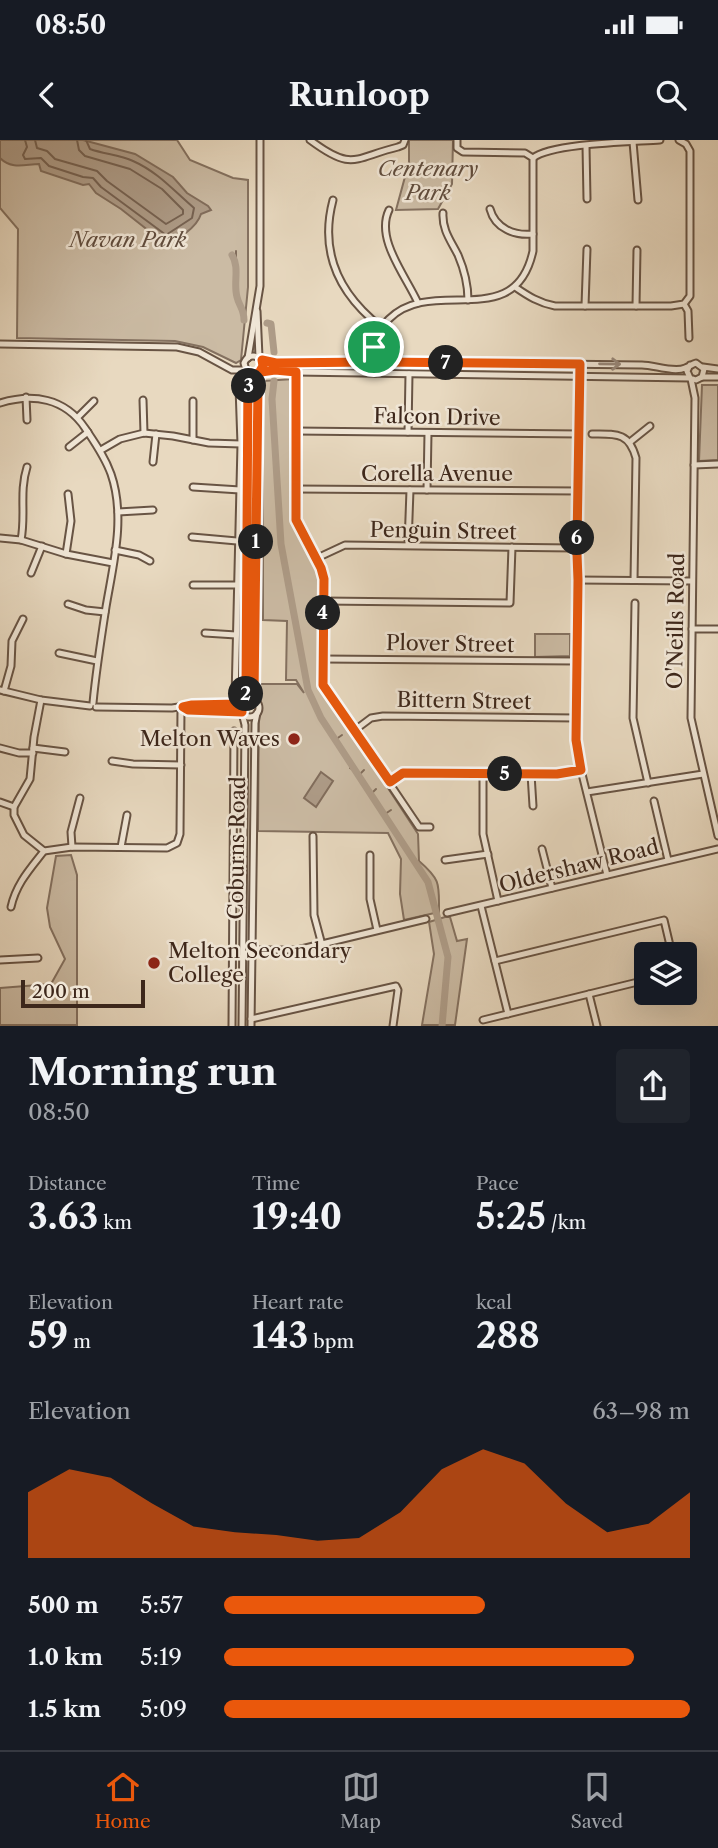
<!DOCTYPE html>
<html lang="en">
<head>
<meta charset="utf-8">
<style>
	body { margin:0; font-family:"Libre Caslon Text",serif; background:#20242c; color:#f1f3f6; height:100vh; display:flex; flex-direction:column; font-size:26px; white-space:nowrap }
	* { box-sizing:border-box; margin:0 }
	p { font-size:23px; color:#9ea1a6 }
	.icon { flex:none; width:38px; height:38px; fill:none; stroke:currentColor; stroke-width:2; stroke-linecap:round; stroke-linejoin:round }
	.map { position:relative; height:886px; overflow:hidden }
	.drawer { display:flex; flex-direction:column; background:#171b24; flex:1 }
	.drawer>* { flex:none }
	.fabs { position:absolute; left:634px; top:802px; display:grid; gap:14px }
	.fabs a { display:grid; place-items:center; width:63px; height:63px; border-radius:7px; background:#171b24; box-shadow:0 7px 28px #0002; font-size:35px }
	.scale { position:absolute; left:21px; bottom:18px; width:124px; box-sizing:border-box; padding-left:7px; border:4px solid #3d271b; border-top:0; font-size:19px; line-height:24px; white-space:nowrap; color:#3d271b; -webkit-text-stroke:5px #f0e6d6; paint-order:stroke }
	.pin { position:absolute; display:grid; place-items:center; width:60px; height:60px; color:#fff; margin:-30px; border:4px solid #fff; border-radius:50%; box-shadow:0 2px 7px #0007 }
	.km { position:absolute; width:35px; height:35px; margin:-18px; border-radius:50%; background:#222; color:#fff; font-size:19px; line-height:35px; text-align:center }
	.round { display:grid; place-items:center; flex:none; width:74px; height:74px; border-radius:7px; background:#20242c }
	.overview { display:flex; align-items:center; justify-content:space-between; height:119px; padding:0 28px }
	h1 { font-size:38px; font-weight:800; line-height:52px }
	.figures { display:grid; grid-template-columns:repeat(3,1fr); gap:10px; height:119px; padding:7px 28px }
	.figures div { display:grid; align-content:center }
	.figures b { font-size:35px; font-weight:800 }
	.figures small { font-size:19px; font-weight:400 }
	.figures p { font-size:19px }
	.chart { height:196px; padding:14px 28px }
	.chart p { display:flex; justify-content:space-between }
	.chart svg { width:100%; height:126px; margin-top:7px; fill:#ea580c; opacity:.7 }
	ul { padding:0 28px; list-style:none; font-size:23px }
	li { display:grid; grid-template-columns:112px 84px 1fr; align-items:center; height:52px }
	li i { height:18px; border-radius:9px; background:#ea580c }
	.status { display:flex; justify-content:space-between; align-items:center; height:49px; padding:0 35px; background:#171b24; direction:ltr }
	.status svg { height:19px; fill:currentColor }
	header { display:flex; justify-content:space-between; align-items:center; height:91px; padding:0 28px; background:#171b24; font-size:32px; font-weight:800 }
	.menu { display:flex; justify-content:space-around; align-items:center; height:98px; border-top:2px solid #363941; background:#171b24; font-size:19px; color:#9ea1a6 }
	.menu a { display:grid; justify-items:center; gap:4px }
	.menu .selected { color:#ea580c }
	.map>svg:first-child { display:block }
</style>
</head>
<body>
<div class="status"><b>08:50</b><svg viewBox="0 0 49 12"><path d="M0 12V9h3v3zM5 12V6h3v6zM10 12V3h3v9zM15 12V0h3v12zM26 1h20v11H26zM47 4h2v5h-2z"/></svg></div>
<header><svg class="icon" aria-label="back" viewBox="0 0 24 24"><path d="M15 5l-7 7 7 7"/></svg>Runloop<svg class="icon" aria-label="search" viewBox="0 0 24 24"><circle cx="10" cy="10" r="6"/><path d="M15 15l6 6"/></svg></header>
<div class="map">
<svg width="718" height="886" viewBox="0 0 718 886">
	<rect width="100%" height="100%" fill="#e8d9c0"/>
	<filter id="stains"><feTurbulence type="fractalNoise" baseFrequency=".00286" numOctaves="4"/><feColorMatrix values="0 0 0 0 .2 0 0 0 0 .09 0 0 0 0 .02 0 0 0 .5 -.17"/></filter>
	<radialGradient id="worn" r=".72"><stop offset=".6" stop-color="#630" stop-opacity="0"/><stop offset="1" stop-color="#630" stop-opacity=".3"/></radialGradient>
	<g fill="#cbbba4" stroke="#847160" stroke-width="2">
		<polygon points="0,0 177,0 190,20 233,38 248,40 248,147 241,220 236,223 203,207 175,201 17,198 18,89 0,68"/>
		<polygon points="409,0 453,0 452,44 438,69 396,70 409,22"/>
		<path d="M 294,239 L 293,380 L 318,431 L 320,442 L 320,544 L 418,694 L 419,721 C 441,740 439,744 439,772 L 404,780 L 400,754 L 401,719 L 388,693 L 258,691 L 259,544 L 297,544 L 304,553 L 296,540 L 286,540 L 287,481 L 263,480 L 263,241 Z"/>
		<polygon points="702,245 718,245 718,320 699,321"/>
		<polygon points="535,494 570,494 570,516 535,517"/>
		<polygon points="71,715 77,735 77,885 0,885 0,848 51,844 65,819 50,787 47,768 56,716"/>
		<polygon points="445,777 450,777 457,801 467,799 455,885 422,885 434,814 429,782"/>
	</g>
	<g fill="#ae9c88" stroke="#816d5c" stroke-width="2">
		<path d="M 0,0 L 83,0 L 135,14 L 173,37 L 187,53 L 208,66 L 211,70 L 201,74 C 197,87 177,102 163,102 L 121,69 L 96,53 L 89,44 L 83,45 L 41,31 L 39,24 C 26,24 12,30 0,18 Z"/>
		<polygon points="321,632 333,641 316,667 304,658"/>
	</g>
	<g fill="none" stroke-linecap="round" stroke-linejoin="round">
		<g stroke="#766252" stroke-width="2">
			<path d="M 25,0 L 27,7 L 23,15 L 25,19 L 41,18 L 49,26 L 83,37 L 93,38 L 101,47 L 166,95 L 192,78 L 194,68 C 174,51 158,32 133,21 C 120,15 104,14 90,9 L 86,0"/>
			<polyline points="35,0 37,8 47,11 55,19 97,31 107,41 166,84 183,74 183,70 162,49 130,29 85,16 79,10 77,0"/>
		</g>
		<g stroke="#816d5c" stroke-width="2">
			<polyline points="236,111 236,122"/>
			<polyline points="335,600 342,595"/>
			<polyline points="350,628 355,630"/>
			<polyline points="359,635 364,630"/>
			<polyline points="371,654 376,649"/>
			<polyline points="385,674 391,670"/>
		</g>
		<g stroke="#ae9c88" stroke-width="7">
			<path d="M 232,115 C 240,128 233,143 237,157 C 239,166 244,169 244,180"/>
			<polyline points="267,183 271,184 274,212"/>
			<polyline points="274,241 272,259 281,404 308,550 321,578 428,742 448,817 442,886"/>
		</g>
		<defs>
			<g id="minor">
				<path d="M 310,0 C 353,32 353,18 398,7 L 403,5 L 405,0"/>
				<polyline points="633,2 638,60"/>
				<polyline points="586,6 587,59"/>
				<path d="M 533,18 C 552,3 633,2 660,0"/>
				<path d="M 333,60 C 319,113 339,154 381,187"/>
				<path d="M 490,69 C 495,88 514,96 533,94"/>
				<path d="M 389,70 C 375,99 406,136 418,163"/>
				<path d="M 443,73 C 442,90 451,101 458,115 C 464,129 468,145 468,160"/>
				<path d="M 515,147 C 528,156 539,163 555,166 L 671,166 L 684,164 L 690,156 L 690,11 L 686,4 L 679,0"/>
				<polyline points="684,164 688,171 689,198"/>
				<polyline points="585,166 587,109"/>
				<polyline points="636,166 637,110"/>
				<polyline points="257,171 259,217"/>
				<polyline points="0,204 177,207 199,212 232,230 246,230"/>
				<polyline points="248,218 260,146 260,0"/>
				<path d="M 262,220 L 276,223 L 307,221 L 642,225 C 654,225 674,233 685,228 C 689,227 692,224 696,223 L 704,229 L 702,237 L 696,240 L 690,238 L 687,231 L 690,225"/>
				<polyline points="580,224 577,402 574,408 577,414 577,440 576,600 581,630 607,735"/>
				<polyline points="703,227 718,229"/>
				<polyline points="261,232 275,230 296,232 690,238"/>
				<polyline points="296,232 296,380 321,428 324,439 323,545 419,687 430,687"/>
				<path d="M 375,233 C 369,222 372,214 375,202 C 377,192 382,186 389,179 C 433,135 515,194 533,111 L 533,18 L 525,13 L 463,12 L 457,8 L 457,0"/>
				<polyline points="702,237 718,237"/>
				<polyline points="691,239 695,258 691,578 718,696"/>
				<polyline points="26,257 27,280"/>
				<polyline points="143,260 144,293"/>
				<polyline points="193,261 193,300"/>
				<path d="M 0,263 C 33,253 65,258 85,288 C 95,303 105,317 111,334 C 126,377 113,425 106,467 C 101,499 96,531 93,563"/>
				<polyline points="78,277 94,261"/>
				<polyline points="295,291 579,294"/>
				<polyline points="408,292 409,234"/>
				<path d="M 592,294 C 616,294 629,292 636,318 L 634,440"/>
				<polyline points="630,302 650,286"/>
				<polyline points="69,307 88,292"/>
				<polyline points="101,310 120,299 144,293 173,296 209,303 241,304"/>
				<polyline points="153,322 156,294"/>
				<polyline points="694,325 718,324"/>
				<polyline points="193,347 240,350"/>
				<polyline points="295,349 578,351"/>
				<polyline points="427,350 428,293"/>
				<polyline points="118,372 153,370"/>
				<polyline points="192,397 237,401"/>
				<polyline points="0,398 21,400 66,414 113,423"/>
				<path d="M 21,400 C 26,375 19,352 27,327"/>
				<polyline points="408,405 410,350"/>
				<polyline points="115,410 139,415 150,421"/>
				<polyline points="66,414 71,381 68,354"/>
				<polyline points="315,419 345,405 574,408"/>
				<polyline points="31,433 42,406"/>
				<polyline points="577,440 692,441"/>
				<polyline points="193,445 237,445"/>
				<polyline points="323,461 510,463 512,407"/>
				<polyline points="635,463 633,578 648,643"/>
				<polyline points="68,464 86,470 105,472"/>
				<polyline points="692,489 718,489"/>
				<polyline points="205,493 236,495"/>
				<polyline points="59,513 97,521"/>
				<polyline points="322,519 576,521"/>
				<polyline points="0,550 41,560 90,566"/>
				<polyline points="4,551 11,526 12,501 23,479"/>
				<polyline points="235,558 241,304 239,247"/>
				<circle cx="250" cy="568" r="9"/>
				<polyline points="41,560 34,597 30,639 14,667 14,675 24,695 44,711 72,707 167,708 177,703 180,694 181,568"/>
				<path d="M 253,560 L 258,245 L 259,233 L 263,226 L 259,218 C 253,214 247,216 244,223 L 246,230 L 251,234 L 259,233"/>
				<polyline points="245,561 248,233"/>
				<polyline points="96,567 172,568 192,565 233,565 243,563"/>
				<polyline points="183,567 188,570 242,572"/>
				<polyline points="355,590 371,578 383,576 576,578"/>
				<polyline points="0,608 19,613 33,613"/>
				<polyline points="33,608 65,612"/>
				<polyline points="112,621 133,624 181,625"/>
				<polyline points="483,633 483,694 498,761"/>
				<polyline points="531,634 533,666"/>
				<polyline points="390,642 403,633 557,634 581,630"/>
				<polyline points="587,652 703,634"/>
				<polyline points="654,661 668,720"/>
				<polyline points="0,662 14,667"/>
				<polyline points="313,696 314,775 322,805"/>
				<polyline points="72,707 71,692 80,658"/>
				<polyline points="121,707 127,675"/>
				<polyline points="542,709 552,748"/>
				<polyline points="370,715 370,759 377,790"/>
				<polyline points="445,720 488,714"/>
				<polyline points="481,766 508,874"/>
				<path d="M 11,767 C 16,744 30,729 44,711"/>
				<polyline points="447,773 718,709"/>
				<polyline points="249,810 297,810 426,779"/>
				<polyline points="0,820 38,818"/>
				<polyline points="495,821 664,780 672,814"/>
				<polyline points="589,854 597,886"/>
				<polyline points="251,879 396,846 398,850 393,886"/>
				<polyline points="483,880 646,840"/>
				<polyline points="232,886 234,591"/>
				<polyline points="242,886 245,585 242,573"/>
				<polyline points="251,886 255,583 257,573"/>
			</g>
		</defs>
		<use href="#minor" stroke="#685444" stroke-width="9"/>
		<use href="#minor" stroke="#f0e6d6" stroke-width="5"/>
	</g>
	<defs><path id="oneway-shaft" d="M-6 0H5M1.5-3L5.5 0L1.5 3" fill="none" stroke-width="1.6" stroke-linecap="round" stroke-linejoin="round" transform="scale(1.75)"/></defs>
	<use stroke="#968678" href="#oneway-shaft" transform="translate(610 224) rotate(1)"/>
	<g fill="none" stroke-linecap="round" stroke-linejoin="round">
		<defs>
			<path id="route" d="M 374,207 L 370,222 L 276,223 L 262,220 L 263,226 L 259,233 L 258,245 L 254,555 L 253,560 C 247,558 244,562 238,564 L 192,565 L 183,567 L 188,570 L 242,572 C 240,565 245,559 246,551 L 248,233 C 253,235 256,234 261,232 L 275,230 L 296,232 L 296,380 L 321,428 L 324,439 L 323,545 L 390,642 L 403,633 L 557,634 L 581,630 L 576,600 L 578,440 L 577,414 L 574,408 L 577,402 L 580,224 L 378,222 L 374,207"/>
		</defs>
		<use href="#route" stroke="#fff" stroke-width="14"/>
		<use href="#route" stroke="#ea580c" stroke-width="9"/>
	</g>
	<g fill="#8f2418" stroke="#f0e6d6" stroke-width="2.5">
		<circle cx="294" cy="599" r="7"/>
		<circle cx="154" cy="823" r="7"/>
	</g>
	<g text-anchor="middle" stroke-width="5" stroke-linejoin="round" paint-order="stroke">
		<g font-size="21" font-style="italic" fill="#604c3d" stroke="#f0e6d6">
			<text x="428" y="36">Centenary<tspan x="428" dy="24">Park</tspan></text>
			<text x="128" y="107">Navan Park</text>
		</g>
		<g font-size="21" fill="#3d271b" stroke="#f0e6d6">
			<text transform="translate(437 277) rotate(1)" y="7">Falcon Drive</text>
			<text x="437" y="341">Corella Avenue</text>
			<text transform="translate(443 391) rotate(1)" y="7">Penguin Street</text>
			<text transform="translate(676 481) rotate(-89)" y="7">O'Neills Road</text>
			<text transform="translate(450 504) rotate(1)" y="7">Plover Street</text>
			<text transform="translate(464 561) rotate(1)" y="7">Bittern Street</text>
			<text transform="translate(237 708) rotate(-89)" y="7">Coburns Road</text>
			<text transform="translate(579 726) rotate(-14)" y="7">Oldershaw Road</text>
		</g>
		<g font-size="21" fill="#3d271b" stroke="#f0e6d6" text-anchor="end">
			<text x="280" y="606">Melton Waves</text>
			<text x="168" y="818" text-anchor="start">Melton Secondary<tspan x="168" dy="24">College</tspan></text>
		</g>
	</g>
	<rect width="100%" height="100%" filter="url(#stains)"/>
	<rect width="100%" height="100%" fill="url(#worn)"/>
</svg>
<div class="fabs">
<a><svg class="icon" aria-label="layers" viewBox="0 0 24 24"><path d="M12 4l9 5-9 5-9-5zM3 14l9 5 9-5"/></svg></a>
</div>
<div class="scale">200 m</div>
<div class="pin" style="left:374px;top:207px;background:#1e9e55"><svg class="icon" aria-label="arrive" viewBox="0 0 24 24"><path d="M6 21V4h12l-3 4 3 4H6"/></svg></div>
<b class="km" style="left:256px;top:402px">1</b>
<b class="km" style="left:246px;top:554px">2</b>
<b class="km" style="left:249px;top:246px">3</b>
<b class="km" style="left:323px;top:473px">4</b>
<b class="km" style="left:505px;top:634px">5</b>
<b class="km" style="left:577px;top:398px">6</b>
<b class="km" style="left:446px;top:223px">7</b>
</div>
<section class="drawer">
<div class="overview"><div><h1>Morning run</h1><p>08:50</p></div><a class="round"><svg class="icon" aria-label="share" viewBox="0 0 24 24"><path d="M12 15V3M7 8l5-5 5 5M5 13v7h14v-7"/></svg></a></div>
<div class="figures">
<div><p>Distance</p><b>3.63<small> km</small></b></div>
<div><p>Time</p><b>19:40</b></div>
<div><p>Pace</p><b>5:25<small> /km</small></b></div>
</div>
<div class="figures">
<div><p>Elevation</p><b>59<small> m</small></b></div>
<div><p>Heart rate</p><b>143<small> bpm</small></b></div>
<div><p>kcal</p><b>288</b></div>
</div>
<div class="chart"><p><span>Elevation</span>63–98 m</p>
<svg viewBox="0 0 160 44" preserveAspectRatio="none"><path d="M0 44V21L10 13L20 16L30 25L40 33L50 35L60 36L70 38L80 37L90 28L100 13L110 6L120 11L130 25L140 35L150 32L160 21V44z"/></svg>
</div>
<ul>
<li><b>500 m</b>5:57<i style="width:56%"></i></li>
<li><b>1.0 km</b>5:19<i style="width:88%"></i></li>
<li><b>1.5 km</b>5:09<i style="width:100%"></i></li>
</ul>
</section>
<nav class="menu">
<a class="selected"><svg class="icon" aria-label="home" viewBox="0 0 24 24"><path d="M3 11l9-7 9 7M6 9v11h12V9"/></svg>Home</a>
<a><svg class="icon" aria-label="map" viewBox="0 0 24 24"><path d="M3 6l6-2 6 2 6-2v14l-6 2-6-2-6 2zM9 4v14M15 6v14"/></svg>Map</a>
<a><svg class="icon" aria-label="saved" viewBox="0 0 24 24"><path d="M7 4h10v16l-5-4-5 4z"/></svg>Saved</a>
</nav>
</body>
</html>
